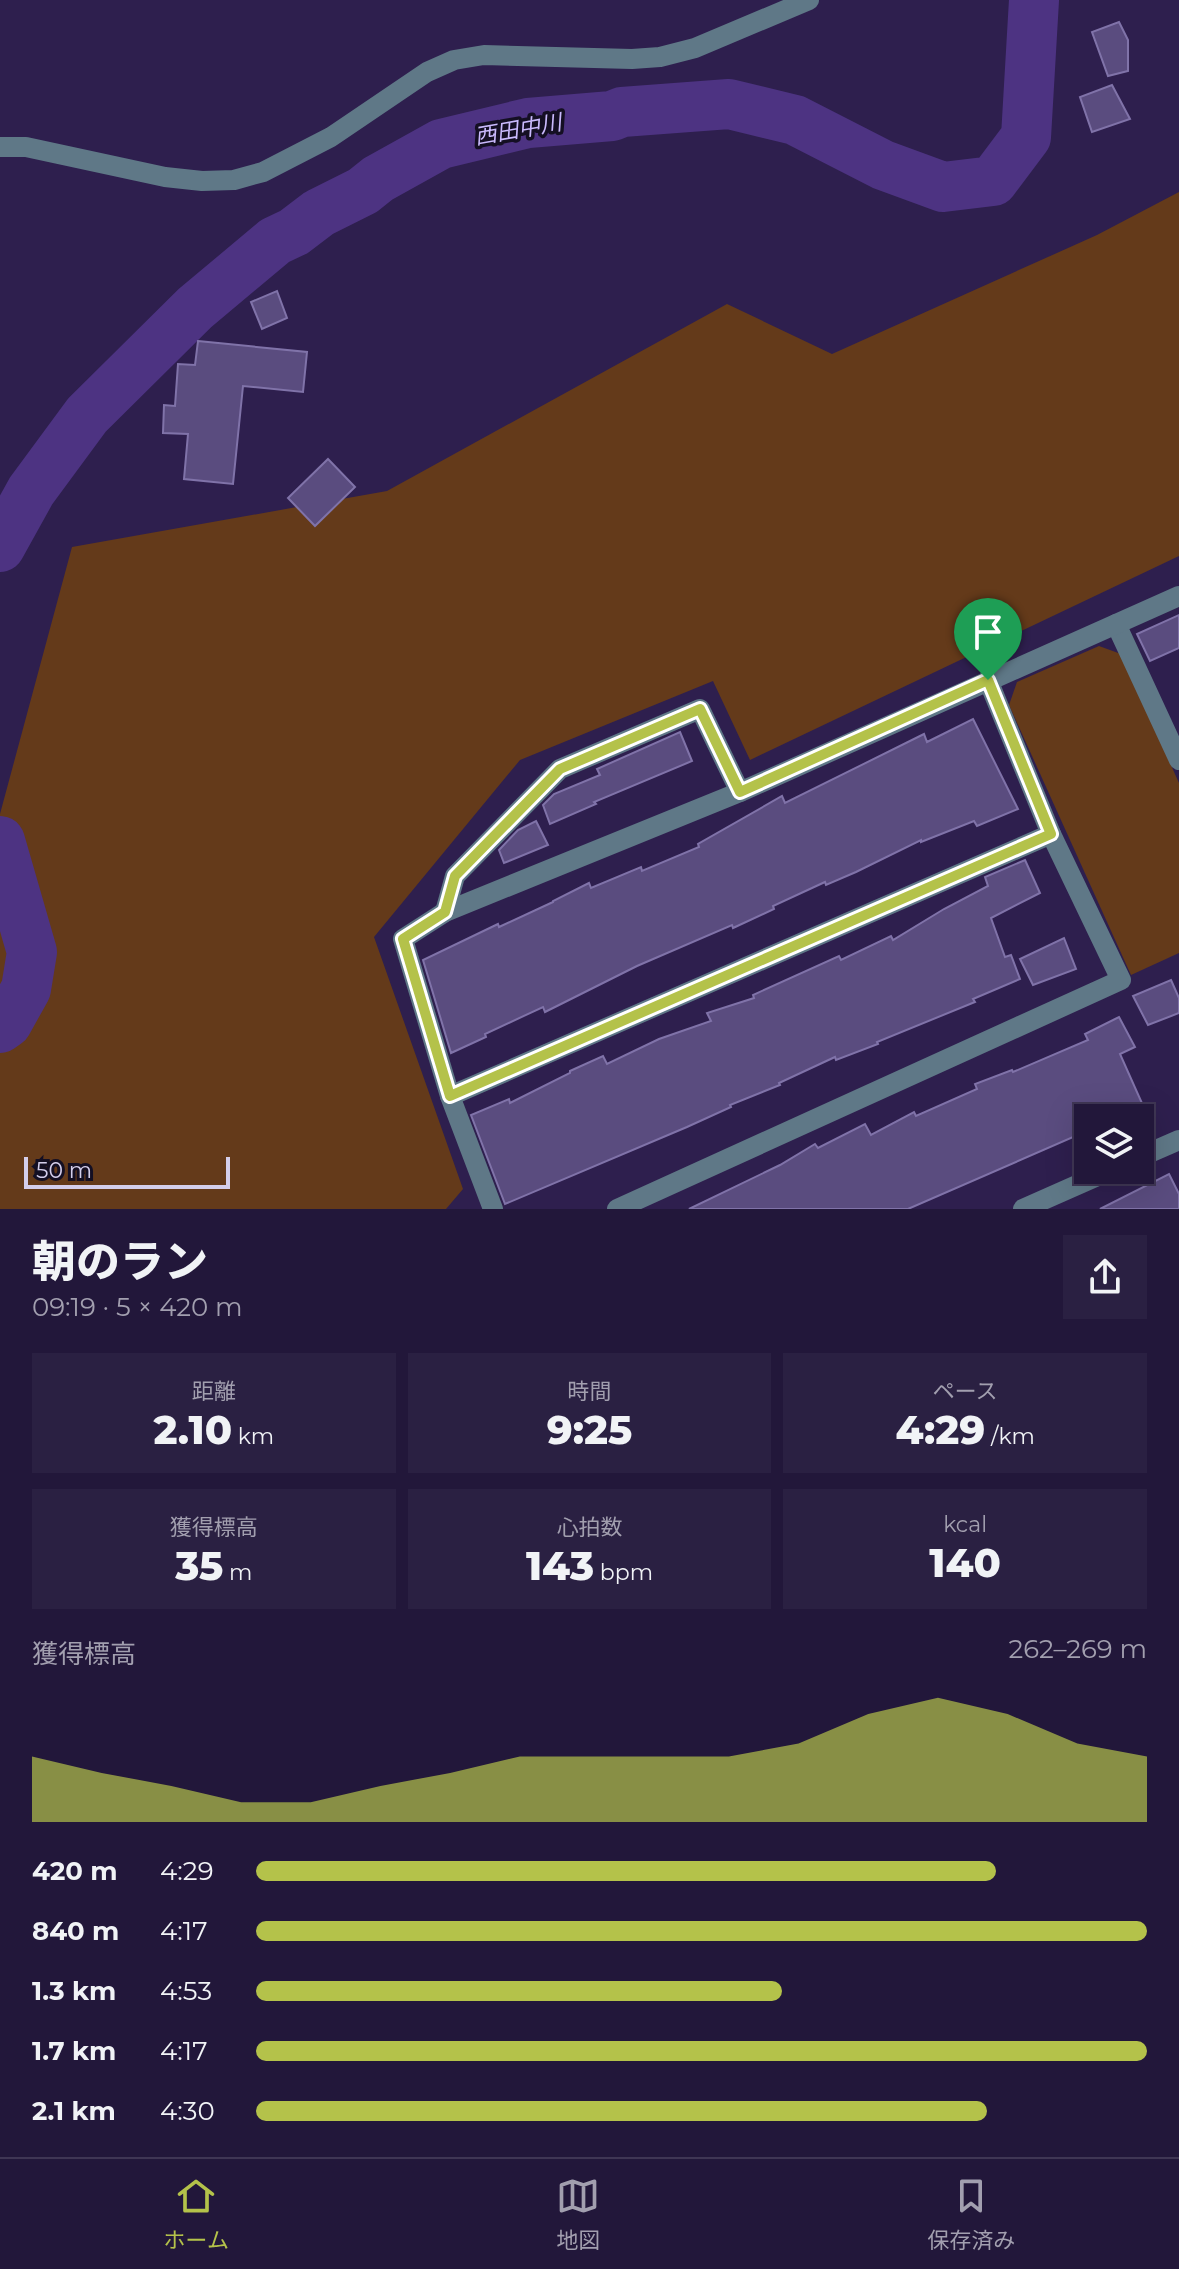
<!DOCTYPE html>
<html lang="ja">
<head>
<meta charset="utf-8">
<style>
	body { margin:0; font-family:Montserrat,"Noto Sans JP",sans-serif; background:#2a2042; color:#f1f3f6; height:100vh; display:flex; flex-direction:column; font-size:30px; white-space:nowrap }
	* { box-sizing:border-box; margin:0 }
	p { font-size:26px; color:#a29faf }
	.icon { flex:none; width:44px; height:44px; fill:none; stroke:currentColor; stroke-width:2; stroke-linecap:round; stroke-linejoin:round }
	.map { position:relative; height:1209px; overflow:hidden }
	.panel { display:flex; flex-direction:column; background:#22173a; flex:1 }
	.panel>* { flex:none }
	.controls { position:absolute; left:1074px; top:1104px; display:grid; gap:16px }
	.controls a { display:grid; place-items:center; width:80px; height:80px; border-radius:0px; background:#22173a; box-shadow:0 8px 32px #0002,0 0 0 2px #3f3654; font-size:40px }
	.scale { position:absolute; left:24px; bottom:20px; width:206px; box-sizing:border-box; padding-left:8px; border:4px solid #d4ceeb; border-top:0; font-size:22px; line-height:28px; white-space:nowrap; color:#d4ceeb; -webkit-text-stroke:6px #140f23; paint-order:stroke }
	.pin { position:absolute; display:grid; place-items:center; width:68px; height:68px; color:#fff; margin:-82px -34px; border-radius:50% 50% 50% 0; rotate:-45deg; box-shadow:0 0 8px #0007 }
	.pin .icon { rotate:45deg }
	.round { display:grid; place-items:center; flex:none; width:84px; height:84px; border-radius:0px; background:#2a2042 }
	.overview { display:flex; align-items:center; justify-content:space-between; height:136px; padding:0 32px }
	h1 { font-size:44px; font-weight:800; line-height:60px }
	.metrics { display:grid; grid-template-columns:repeat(3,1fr); gap:12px; height:136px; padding:8px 32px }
	.metrics div { display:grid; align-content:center; border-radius:0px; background:#2a2042; text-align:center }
	.metrics b { font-size:40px; font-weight:800 }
	.metrics small { font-size:22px; font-weight:400 }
	.metrics p { font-size:22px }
	.chart { height:224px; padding:16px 32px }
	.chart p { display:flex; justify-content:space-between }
	.chart svg { width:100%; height:144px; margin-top:8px; fill:#b4c24a; opacity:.7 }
	ul { padding:0 32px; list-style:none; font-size:26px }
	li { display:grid; grid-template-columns:128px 96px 1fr; align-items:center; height:60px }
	li i { height:20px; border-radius:10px; background:#b4c24a }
	.tab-bar { display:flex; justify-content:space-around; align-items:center; height:112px; border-top:2px solid #3f3654; background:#22173a; font-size:22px; color:#a29faf }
	.tab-bar a { display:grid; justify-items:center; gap:4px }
	.tab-bar .on { color:#b4c24a }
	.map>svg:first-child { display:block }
</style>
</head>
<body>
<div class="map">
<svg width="1179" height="1209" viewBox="0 0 1179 1209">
	<rect width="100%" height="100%" fill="#2e1f4e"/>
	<g fill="#643a1a">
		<polygon points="1179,192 1179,556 750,760 713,681 520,760 374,937 463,1189 446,1209 0,1209 0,814 72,547 387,491 727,304 832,354 1097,235"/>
		<polygon points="1099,646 1121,654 1179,783 1179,953 1131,975 1009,705 1017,682"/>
	</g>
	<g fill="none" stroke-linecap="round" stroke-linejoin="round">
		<g stroke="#4d3382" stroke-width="50">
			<polyline points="0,547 31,491 87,415 195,308 275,241 294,232 319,213 363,191 378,179 441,144 528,123 612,116 622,112 729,104 795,120 883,165 943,187 993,181 1026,137 1034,0"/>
			<polyline points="0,841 32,952 26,989 7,1023 0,1028"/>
		</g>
	</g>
	<g fill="#5a4c7f" stroke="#8073a9" stroke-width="2">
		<polygon points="1119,22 1128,40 1128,71 1108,76 1092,32"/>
		<polygon points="1112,85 1130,119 1092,132 1080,97"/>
		<polygon points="277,291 287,318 262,329 251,302"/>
		<polygon points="198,341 307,352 303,392 243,386 233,484 184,479 188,434 163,433 164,405 175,406 178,364 195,365"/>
		<polygon points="328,459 355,487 315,526 288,498"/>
		<polygon points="1179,615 1179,648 1150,661 1137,634"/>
		<polygon points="973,719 1018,809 977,826 974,821 921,842 921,840 856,872 826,885 825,882 773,906 774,909 733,928 732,925 637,966 545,1012 543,1007 485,1034 486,1037 451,1053 423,960 498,924 499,927 553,902 553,901 589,883 591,888 641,867 642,871 699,847 698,844 782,796 785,803 924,734 927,742"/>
		<polygon points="680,732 692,761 594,802 596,804 550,824 543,805 554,794 600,775 597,769"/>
		<polygon points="536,821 548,845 504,863 499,850 518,830"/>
		<polygon points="1025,860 1040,893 991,918 1005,957 1011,955 1020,979 973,999 975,1002 877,1042 878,1044 836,1060 835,1057 779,1083 780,1085 730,1105 731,1107 687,1127 505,1204 471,1115 509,1099 510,1103 570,1073 570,1071 603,1056 607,1064 659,1039 711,1021 707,1013 754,998 753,995 839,956 841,960 891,936 893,940 944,909 988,886 985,877"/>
		<polygon points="1064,938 1076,969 1033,985 1020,959"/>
		<polygon points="1171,980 1179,998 1179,1013 1148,1025 1133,996"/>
		<polygon points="1119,1017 1135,1047 1120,1054 1145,1110 1126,1118 1082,1118 1087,1131 908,1209 689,1209 780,1165 815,1144 818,1148 865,1124 871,1135 914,1112 916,1116 977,1089 975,1084 1012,1070 1013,1072 1088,1040 1085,1034"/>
		<polygon points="1169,1174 1179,1194 1179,1209 1100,1209"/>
	</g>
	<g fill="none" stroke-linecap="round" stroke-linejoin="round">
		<g stroke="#5f7887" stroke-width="20">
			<polyline points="0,147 26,147 165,177 202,181 234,180 263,172 331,137 427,72 454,60 484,55 632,59 660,57 695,48 809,0"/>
			<polyline points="1116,624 1179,760"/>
			<polyline points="445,912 455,876 560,769 700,709 740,792"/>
			<polyline points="450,1096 1051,834"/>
			<polyline points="1140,1157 1179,1140"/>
			<polyline points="493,1209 450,1096 403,939 445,912 740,792 1179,596"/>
			<polyline points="617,1209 1121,980 1051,834 988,680"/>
			<polyline points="1023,1209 1111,1170"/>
		</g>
	</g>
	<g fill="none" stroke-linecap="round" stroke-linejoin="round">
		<defs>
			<polygon id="route" points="988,680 1051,834 450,1096 403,939 445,912 455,876 560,769 700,709 740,792"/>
		</defs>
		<use href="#route" stroke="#fff" stroke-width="16"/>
		<use href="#route" stroke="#b4c24a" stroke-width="10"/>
	</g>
	<g text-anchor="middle" stroke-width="7" stroke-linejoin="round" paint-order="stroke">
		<g font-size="22" font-style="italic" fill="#cabafd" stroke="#140f23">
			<text transform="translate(518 129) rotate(-10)" y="8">西田中川</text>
		</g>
	</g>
</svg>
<div class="controls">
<a><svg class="icon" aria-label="layers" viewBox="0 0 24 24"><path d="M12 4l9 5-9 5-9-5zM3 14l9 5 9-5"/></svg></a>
</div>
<div class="scale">50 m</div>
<div class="pin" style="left:988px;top:680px;background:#1e9e55"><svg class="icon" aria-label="arrive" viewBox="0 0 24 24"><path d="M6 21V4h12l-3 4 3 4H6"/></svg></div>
</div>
<section class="panel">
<div class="overview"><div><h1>朝のラン</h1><p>09:19 · 5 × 420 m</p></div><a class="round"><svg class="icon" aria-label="share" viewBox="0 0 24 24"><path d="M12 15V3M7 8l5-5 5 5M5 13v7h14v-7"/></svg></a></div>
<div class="metrics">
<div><p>距離</p><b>2.10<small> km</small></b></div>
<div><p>時間</p><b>9:25</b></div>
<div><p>ペース</p><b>4:29<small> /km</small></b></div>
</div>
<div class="metrics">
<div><p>獲得標高</p><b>35<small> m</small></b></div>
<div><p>心拍数</p><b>143<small> bpm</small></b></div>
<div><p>kcal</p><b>140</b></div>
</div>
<div class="chart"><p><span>獲得標高</span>262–269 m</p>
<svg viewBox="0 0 160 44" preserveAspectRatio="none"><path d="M0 44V24L10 29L20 33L30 38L40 38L50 33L60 29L70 24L80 24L90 24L100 24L110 20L120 11L130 6L140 11L150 20L160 24V44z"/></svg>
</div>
<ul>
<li><b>420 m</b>4:29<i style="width:83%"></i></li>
<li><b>840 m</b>4:17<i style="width:100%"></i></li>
<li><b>1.3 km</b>4:53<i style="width:59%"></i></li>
<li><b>1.7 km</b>4:17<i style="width:100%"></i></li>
<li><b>2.1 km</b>4:30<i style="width:82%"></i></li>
</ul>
</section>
<nav class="tab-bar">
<a class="on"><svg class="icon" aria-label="home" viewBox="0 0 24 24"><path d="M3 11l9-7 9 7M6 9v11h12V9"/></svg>ホーム</a>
<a><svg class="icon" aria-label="map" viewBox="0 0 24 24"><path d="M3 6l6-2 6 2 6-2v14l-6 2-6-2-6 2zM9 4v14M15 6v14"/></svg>地図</a>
<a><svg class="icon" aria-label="saved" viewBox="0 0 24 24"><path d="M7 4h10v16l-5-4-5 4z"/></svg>保存済み</a>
</nav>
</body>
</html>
